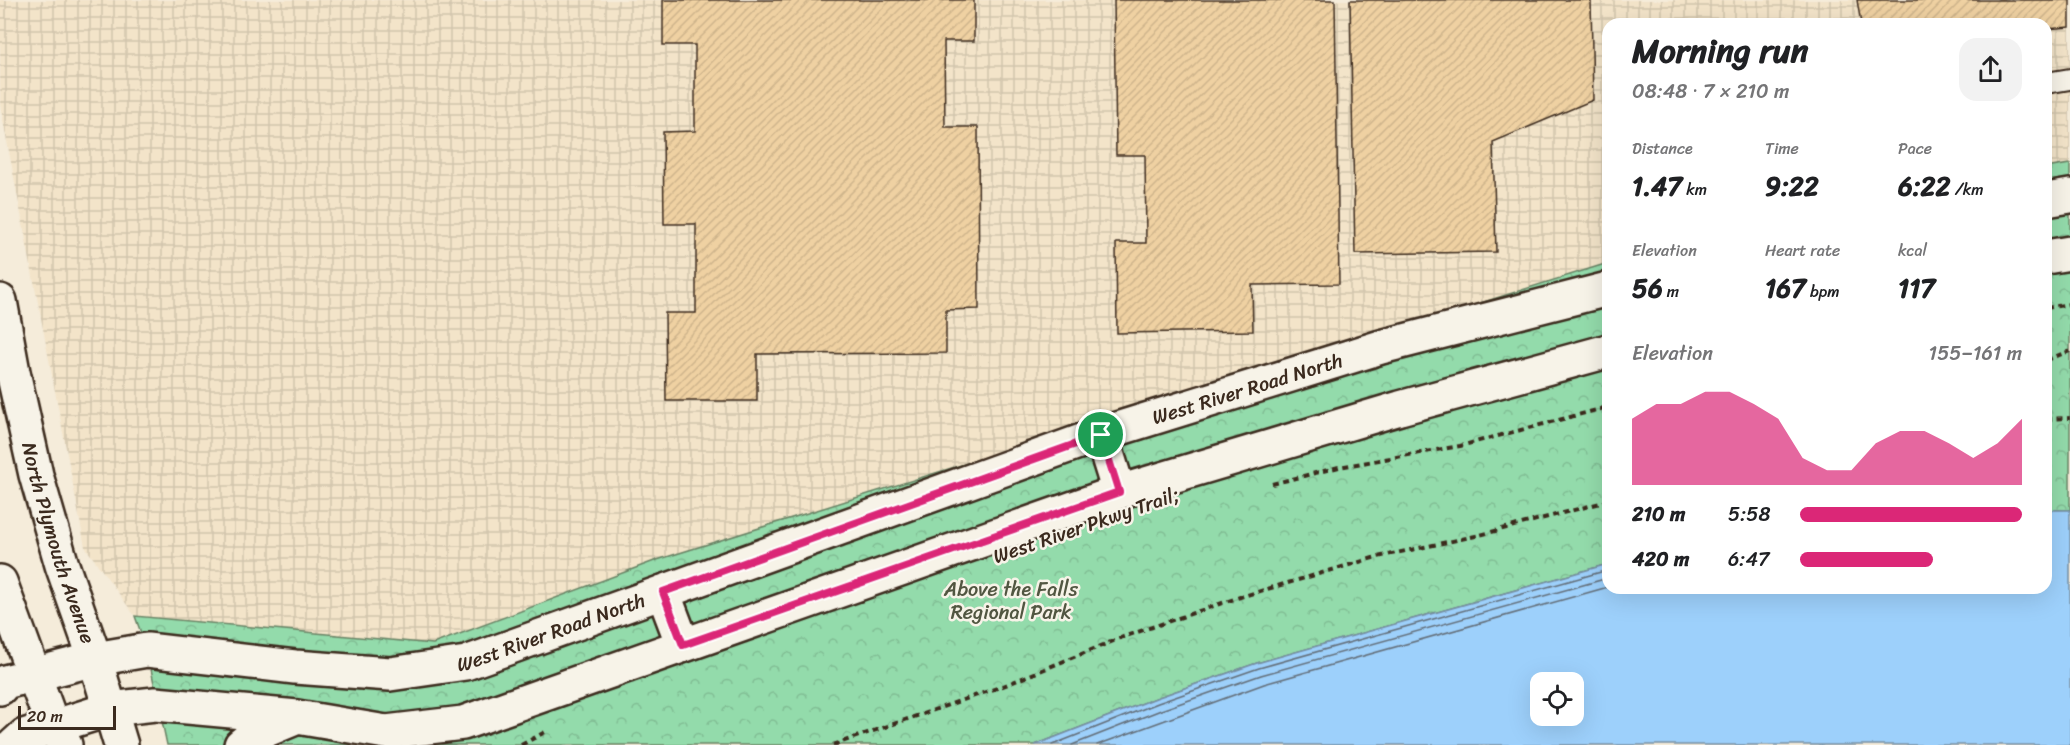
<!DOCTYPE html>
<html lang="en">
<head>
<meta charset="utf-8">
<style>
	body { margin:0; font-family:Sriracha,sans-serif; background:#f2f2f2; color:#202124; height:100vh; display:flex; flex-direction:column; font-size:22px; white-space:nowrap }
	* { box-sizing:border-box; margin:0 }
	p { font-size:20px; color:#757577 }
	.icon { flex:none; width:33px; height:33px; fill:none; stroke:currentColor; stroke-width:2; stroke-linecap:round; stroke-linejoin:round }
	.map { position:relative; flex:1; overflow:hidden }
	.details { position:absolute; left:1602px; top:18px; width:450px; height:576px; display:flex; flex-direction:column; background:#fff; border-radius:18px; box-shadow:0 6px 24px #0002 }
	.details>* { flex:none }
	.buttons { position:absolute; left:1530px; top:672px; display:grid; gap:12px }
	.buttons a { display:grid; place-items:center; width:54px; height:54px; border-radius:12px; background:#fff; box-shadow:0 6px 24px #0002; font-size:30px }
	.scale { position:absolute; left:18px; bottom:15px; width:98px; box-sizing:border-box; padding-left:6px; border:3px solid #3b2a1e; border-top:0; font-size:16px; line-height:21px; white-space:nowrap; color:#3b2a1e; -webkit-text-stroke:4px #f7f3e8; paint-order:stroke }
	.pin { position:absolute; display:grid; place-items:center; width:51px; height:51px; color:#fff; margin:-26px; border:3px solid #fff; border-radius:50%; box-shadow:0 2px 6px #0007 }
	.round { display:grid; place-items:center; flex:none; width:63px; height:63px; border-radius:18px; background:#f2f2f2 }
	.summary { display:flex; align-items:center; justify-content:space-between; height:102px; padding:0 30px }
	h1 { font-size:33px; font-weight:700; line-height:45px }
	.stats { display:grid; grid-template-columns:repeat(3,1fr); gap:9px; height:102px; padding:6px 30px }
	.stats div { display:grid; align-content:center }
	.stats b { font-size:26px; font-weight:700 }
	.stats small { font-size:16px; font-weight:400 }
	.stats p { font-size:16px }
	.chart { height:168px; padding:12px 30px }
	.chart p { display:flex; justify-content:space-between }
	.chart svg { width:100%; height:108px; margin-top:6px; fill:#db2777; opacity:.7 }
	ul { padding:0 30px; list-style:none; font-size:20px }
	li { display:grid; grid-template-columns:96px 72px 1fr; align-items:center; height:45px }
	li i { height:15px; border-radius:8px; background:#db2777 }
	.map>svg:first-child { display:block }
</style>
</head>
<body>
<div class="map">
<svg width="2070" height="745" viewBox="0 0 2070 745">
	<defs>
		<pattern id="industrial-grid" width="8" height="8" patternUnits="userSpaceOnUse" patternTransform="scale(1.5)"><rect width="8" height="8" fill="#f3e4c9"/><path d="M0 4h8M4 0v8" fill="none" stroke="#d1c4ac"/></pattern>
		<pattern id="park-crowns" width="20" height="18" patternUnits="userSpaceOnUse" patternTransform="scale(1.5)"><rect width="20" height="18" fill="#93dbab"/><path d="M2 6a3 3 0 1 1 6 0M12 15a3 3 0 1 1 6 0" fill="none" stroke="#80bc93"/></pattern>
		<pattern id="building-hatch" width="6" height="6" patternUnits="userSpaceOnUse" patternTransform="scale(1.5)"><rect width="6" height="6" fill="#efd1a2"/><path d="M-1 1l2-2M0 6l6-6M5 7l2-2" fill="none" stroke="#ceb48b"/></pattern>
	</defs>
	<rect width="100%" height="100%" fill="#f5ecda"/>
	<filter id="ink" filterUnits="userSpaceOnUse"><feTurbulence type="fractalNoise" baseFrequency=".0167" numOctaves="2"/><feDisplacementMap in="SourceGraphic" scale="12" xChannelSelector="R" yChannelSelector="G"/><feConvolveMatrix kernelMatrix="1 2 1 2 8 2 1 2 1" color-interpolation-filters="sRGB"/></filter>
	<g filter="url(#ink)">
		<polygon fill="url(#industrial-grid)" points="0,0 2070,0 2070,164 2046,168 2046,24 1608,24 1608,263 657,560 433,644 135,616 85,547 0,105"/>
		<g fill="url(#park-crowns)" stroke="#678264" stroke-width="1.5">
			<polygon points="2070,164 2070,510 2046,510 2046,168"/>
			<polygon points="1608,263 1608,564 1257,663 1156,698 1035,745 167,745 147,650 135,616 433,644 657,560"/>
		</g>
		<path fill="#9dd0fb" stroke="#768ea3" stroke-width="1.5" fill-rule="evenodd" d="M 2046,510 L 2070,510 L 2070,745 L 1035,745 L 1156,698 L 1257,663 L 1608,564 L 1608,588 L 2046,588 ZM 1540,682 L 1574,682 L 1574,716 L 1540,716 Z"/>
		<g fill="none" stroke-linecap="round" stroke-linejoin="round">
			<g stroke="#626c76" stroke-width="1.5">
				<polyline points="1052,745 1158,703 1259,668 1608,570"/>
				<polyline points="1072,745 1161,710 1261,675 1608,578"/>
				<polyline points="1097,745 1264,684 1608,587"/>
			</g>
		</g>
		<g fill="url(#building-hatch)" stroke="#3b2a1e" stroke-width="1.5">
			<polygon points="663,0 974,0 974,41 944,41 945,127 978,127 979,309 946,310 946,353 757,354 757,401 666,401 665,313 696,313 696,224 664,224 663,132 695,131 695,45 663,45"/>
			<polygon points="1114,0 1335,0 1339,284 1252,285 1253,331 1117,333 1116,243 1146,243 1145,155 1116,155"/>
			<polygon points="1350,0 1591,0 1593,100 1493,142 1496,252 1355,254"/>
			<polygon points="1857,0 2070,0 2070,27 2046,29 2046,24 1861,24"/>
		</g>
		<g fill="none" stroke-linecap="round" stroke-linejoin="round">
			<defs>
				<polyline id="lane" points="2046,83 2070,79"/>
				<g id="street">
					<polyline points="1101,434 1119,492"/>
					<polyline points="663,592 683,645"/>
					<polyline points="0,688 5,682 95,659"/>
					<polyline points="14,745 24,736 110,709"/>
				</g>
				<g id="secondary">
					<polyline points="2046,200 2070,196"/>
					<polyline points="2046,257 2070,253"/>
					<path id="s1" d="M 0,301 L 13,372 L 36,475 L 62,565 L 95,659 L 121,745"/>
					<polyline points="0,582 53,727 65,745"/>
					<path id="s2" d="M 95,659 L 147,650 L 295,667 L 390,674 L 466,663 L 1101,434 L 1381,347 L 1608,289"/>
					<polyline points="110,709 155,704 297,717 386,732 463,723 1119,492 1400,408 1608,351"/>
					<polyline points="241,745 252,736 293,719"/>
				</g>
			</defs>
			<use href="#lane" stroke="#3b2a1e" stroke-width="24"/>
			<use href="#street" stroke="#3b2a1e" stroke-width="38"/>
			<use href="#secondary" stroke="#3b2a1e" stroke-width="38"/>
			<g stroke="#3b2a1e" stroke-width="4" stroke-dasharray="6 4.5" stroke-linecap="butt">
				<polyline points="2046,308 2070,304"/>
				<polyline points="2046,360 2070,351"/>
				<polyline points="2046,419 2070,418"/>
				<polyline points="1272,484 1339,467 1460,446 1608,407"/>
				<polyline points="521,745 547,731"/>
				<polyline points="833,745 1003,686 1123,637 1240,597 1373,558 1480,535 1608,501"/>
			</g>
			<use href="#lane" stroke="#f7f3e8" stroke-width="20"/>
			<use href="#street" stroke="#f7f3e8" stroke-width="33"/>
			<use href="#secondary" stroke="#f7f3e8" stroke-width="33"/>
		</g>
	</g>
	<g fill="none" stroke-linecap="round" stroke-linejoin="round" filter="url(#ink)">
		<defs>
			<polygon id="route" points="1101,435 1119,492 683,645 663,592"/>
		</defs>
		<use href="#route" stroke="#fff" stroke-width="12"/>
		<use href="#route" stroke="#db2777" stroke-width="8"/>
	</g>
	<g text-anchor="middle" stroke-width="5" stroke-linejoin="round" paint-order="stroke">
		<g font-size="20" fill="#3b2a1e" stroke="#f7f3e8">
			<text dy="7" stroke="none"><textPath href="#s2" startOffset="1202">West River Road North</textPath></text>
			<text transform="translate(1086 525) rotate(-19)" y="7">West River Pkwy Trail;</text>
			<text dy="7" stroke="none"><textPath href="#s1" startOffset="249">North Plymouth Avenue</textPath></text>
			<text dy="7" stroke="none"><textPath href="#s2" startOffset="464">West River Road North</textPath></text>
		</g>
		<g font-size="20" fill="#515641" stroke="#f7f3e8">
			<text x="1011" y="596">Above the Falls<tspan x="1011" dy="23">Regional Park</tspan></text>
		</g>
	</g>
</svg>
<div class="buttons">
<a><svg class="icon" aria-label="locate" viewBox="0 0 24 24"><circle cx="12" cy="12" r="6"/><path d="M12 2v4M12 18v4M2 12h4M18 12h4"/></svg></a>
</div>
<div class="scale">20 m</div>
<div class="pin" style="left:1101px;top:435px;background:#1e9e55"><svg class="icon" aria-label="arrive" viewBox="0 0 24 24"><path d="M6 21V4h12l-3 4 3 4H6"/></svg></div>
<section class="details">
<div class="summary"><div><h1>Morning run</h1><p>08:48 · 7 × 210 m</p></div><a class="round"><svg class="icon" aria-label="share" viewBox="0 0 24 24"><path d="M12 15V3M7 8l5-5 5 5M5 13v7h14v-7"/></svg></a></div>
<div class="stats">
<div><p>Distance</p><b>1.47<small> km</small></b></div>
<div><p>Time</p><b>9:22</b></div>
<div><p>Pace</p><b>6:22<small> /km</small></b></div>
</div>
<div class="stats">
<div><p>Elevation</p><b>56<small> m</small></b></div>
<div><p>Heart rate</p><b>167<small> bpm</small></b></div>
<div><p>kcal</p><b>117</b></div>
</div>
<div class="chart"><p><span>Elevation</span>155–161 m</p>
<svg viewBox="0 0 160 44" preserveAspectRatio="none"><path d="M0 44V17L10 11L20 11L30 6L40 6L50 11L60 17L70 33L80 38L90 38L100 27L110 22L120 22L130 27L140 33L150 27L160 17V44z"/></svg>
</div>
<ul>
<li><b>210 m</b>5:58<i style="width:100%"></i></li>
<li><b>420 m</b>6:47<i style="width:60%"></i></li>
</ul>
</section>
</div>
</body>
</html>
